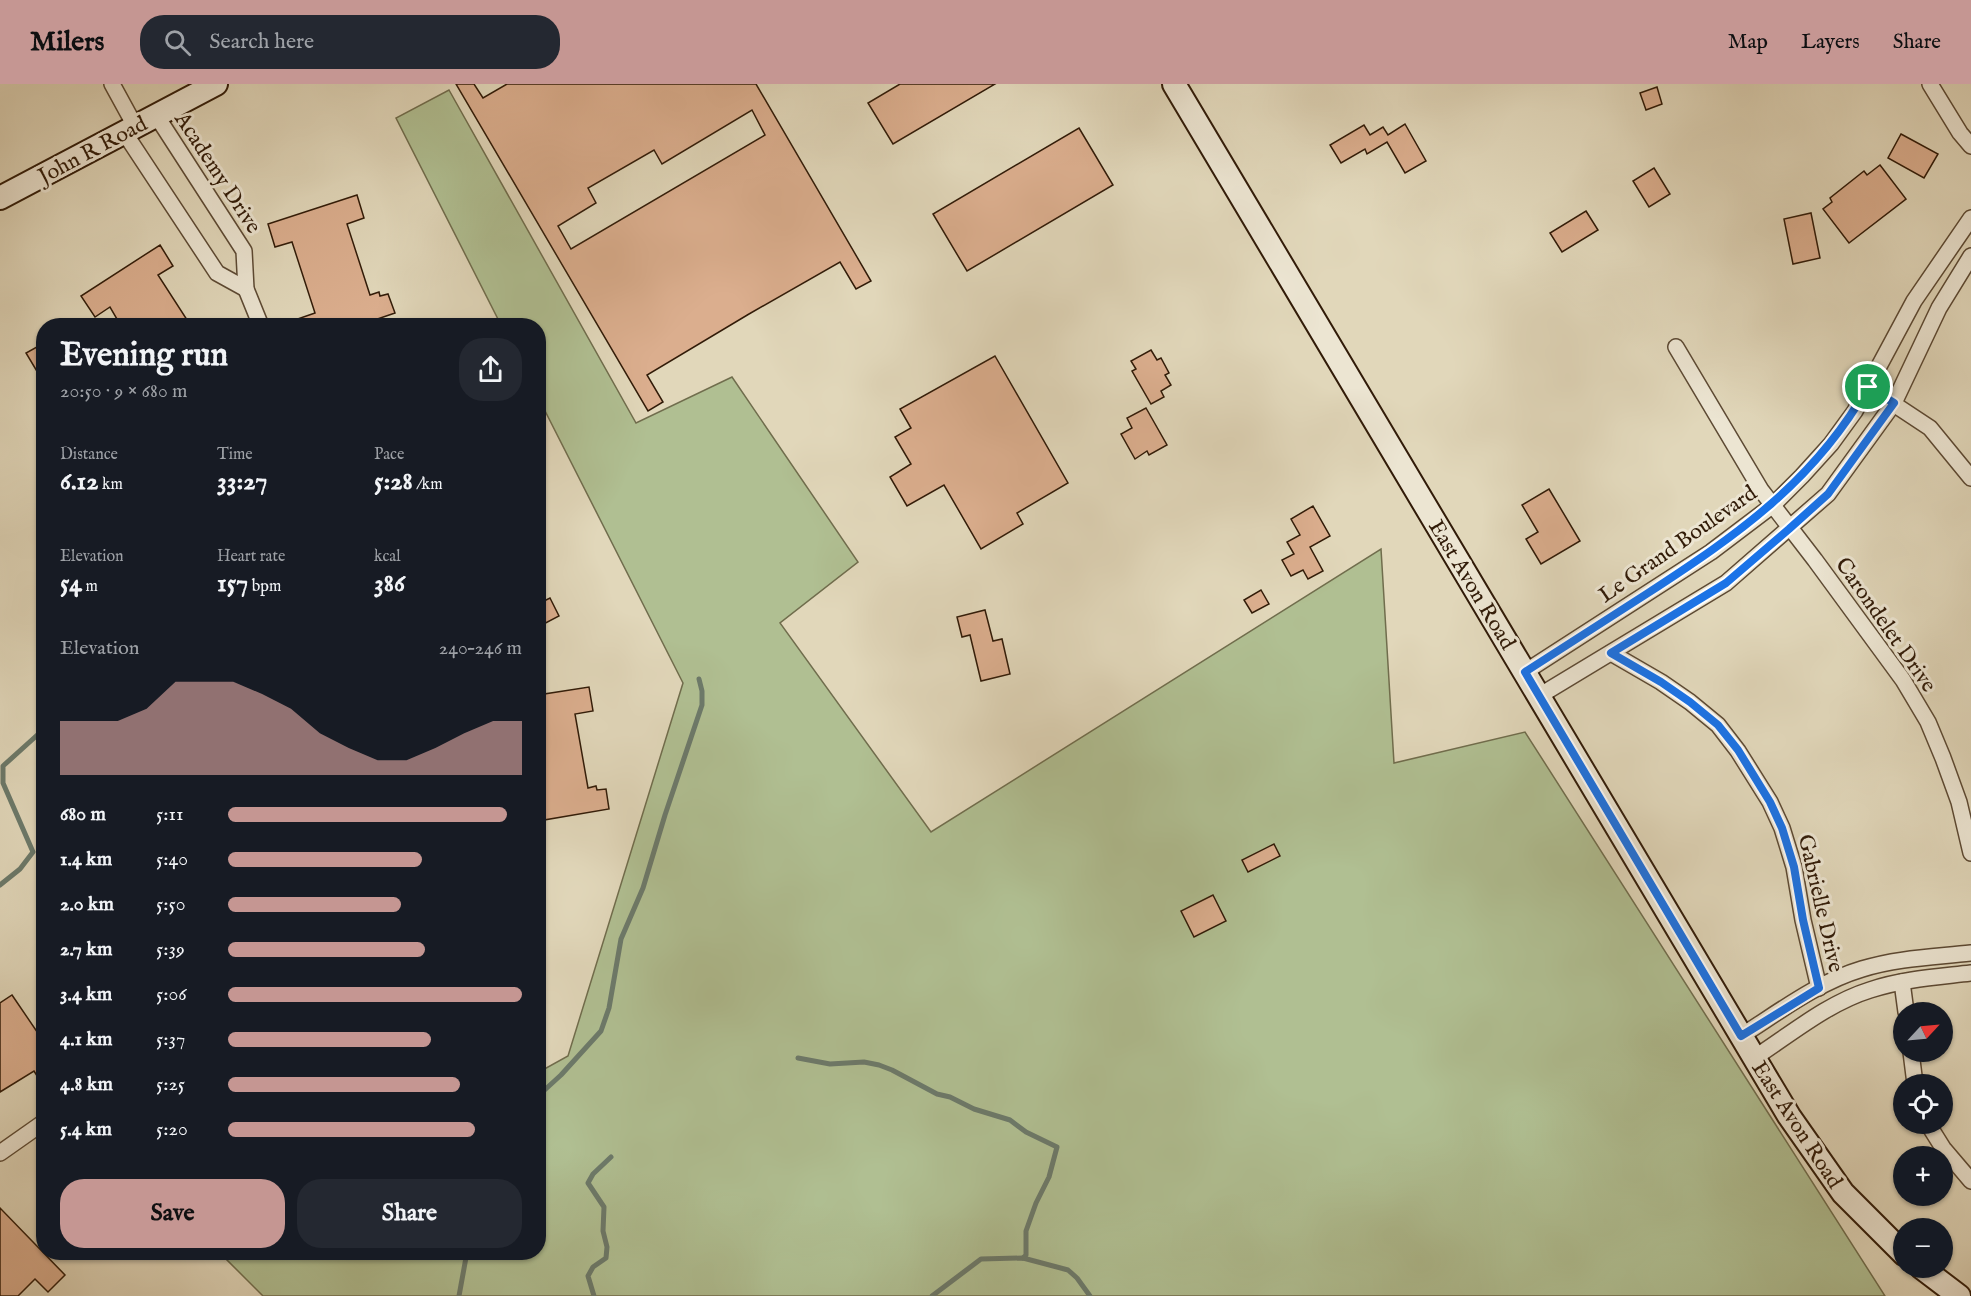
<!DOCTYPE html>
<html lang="en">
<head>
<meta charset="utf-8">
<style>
	body { margin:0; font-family:"IM FELL English",serif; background:#242831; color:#f1f3f6; height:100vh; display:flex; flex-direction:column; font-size:22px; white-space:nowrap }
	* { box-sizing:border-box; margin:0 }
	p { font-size:20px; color:#9ea1a6 }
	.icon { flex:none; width:33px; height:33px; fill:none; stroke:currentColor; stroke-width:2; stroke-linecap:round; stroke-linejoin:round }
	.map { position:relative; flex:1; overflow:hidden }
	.details { position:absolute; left:36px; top:234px; width:510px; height:942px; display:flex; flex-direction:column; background:#171b24; border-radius:24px; box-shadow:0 2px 4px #0004 }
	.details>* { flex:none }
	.needle { width:39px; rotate:64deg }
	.buttons { position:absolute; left:1893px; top:918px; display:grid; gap:12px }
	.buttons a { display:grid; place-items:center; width:60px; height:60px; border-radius:50%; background:#171b24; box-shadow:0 2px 4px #0004; font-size:30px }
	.pin { position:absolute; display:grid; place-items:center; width:51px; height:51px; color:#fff; margin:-26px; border:3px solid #fff; border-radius:50%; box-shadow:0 2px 6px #0007 }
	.round { display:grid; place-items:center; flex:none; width:63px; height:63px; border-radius:24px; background:#242831 }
	.headline { display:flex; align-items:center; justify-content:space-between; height:102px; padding:0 24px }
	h1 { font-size:33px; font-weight:700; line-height:45px }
	.metrics { display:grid; grid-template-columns:repeat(3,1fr); gap:9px; height:102px; padding:6px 24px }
	.metrics div { display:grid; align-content:center }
	.metrics b { font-size:26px; font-weight:700 }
	.metrics small { font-size:16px; font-weight:400 }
	.metrics p { font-size:16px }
	.chart { height:168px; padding:12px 24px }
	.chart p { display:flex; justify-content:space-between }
	.chart svg { width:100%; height:108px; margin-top:6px; fill:#c59692; opacity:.7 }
	.primary-button { display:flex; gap:12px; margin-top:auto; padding:12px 24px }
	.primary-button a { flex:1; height:69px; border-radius:24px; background:#c59692; color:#111; font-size:24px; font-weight:700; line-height:69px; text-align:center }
	.primary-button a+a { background:#242831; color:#f1f3f6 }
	ul { padding:0 24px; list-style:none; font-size:20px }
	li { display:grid; grid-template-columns:96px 72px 1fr; align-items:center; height:45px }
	li i { height:15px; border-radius:8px; background:#c59692 }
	header { display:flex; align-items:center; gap:36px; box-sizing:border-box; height:84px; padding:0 30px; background:#c59692; color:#111 }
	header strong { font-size:28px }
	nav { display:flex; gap:33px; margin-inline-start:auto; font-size:21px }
	.search { width:420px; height:54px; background:#242831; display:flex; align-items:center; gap:15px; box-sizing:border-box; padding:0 21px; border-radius:24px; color:#9ea1a6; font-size:22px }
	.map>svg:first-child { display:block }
</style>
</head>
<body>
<header>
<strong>Milers</strong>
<div class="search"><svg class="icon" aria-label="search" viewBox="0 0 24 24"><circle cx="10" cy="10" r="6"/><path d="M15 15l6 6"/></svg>Search here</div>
<nav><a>Map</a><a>Layers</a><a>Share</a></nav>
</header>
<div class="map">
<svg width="1971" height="1212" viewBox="0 0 1971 1212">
	<rect width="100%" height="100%" fill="#e1d7ba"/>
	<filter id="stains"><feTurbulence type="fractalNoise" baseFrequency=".00333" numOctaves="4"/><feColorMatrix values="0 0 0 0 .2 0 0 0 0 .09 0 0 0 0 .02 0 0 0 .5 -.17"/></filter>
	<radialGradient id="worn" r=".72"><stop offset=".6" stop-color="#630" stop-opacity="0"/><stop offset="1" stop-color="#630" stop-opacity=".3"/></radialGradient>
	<polygon fill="#b0bf92" stroke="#706d4d" stroke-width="1.5" points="449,6 636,339 732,293 858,478 780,539 931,748 1381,465 1394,679 1525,648 1885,1212 263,1212 221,1170 224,1168 538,1168 539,988 568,972 683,599 539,315 538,242 501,241 396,34"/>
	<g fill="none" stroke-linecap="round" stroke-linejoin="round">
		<g stroke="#6c7a6b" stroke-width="5">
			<polyline points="0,801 20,785 33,768 3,699 3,682 44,645"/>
			<polyline points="798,974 830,980 864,978 879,981 892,986 937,1010 950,1013 974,1025 1010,1036 1026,1048 1057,1063 1049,1093 1036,1119 1026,1147 1026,1171 1023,1174"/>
			<polyline points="538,1012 561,991 601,947 609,924 621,855 643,804 665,731 702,621 702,607 699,595"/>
			<polyline points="459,1212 467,1168"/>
			<polyline points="594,1212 588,1192 593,1183 606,1174 607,1163 603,1147 604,1123 588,1099 593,1090 611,1073"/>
			<polyline points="932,1212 981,1175 1023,1174 1068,1186 1077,1194 1090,1212"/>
		</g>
	</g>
	<g fill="#dbae8e" stroke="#311b08" stroke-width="1.5" fill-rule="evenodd">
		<path d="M 456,0 L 474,0 L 483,14 L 507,0 L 756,0 L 871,197 L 856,205 L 840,178 L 749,230 L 647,291 L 663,318 L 648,327 ZM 752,26 L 765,51 L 571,165 L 558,142 L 596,119 L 588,104 L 654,66 L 662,80 Z"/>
		<polygon points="900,0 995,0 893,60 868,19"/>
		<polygon points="1657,3 1662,20 1646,26 1640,9"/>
		<polygon points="1405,40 1426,77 1405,89 1387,58 1367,70 1365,65 1341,79 1330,61 1364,41 1370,51 1383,43 1388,51"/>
		<polygon points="1079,44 1113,101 967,187 933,130"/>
		<polygon points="1901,50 1938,70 1924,94 1888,74"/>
		<polygon points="1880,81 1906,115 1849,159 1823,125 1832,118 1830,114 1864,87 1867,91"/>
		<polygon points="1654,84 1670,110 1649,123 1633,97"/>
		<polygon points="357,111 364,134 347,140 370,211 379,208 380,212 388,210 395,229 357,242 286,242 286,239 315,229 292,158 275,163 268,140"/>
		<polygon points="1586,127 1598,146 1562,168 1550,149"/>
		<polygon points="1811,129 1820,174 1793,180 1784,135"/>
		<polygon points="160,161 173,182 158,191 191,242 121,242 110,223 95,233 81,212"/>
		<polygon points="44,259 44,299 26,269"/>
		<polygon points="1151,266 1157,276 1161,274 1169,289 1165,291 1171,301 1161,307 1164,313 1151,320 1132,287 1136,285 1131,277"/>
		<polygon points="995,272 1068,399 1017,429 1023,440 981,465 944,401 907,422 890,393 911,380 895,353 911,344 900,325"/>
		<polygon points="1146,324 1167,361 1149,371 1147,367 1135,375 1121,350 1132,344 1127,334"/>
		<polygon points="1549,405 1580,457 1541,480 1526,455 1538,448 1522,421"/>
		<polygon points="1313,422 1330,452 1310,463 1323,487 1308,495 1303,486 1291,492 1282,476 1294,470 1287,458 1300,451 1291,435"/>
		<polygon points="1261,506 1269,520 1252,529 1244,516"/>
		<polygon points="550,514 559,532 538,543 538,520"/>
		<polygon points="985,526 993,557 1002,555 1010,590 981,597 970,551 962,553 957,533"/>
		<polygon points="589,603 593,627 575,630 588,704 596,702 597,706 606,705 609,725 538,737 538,611"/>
		<polygon points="1274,760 1280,772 1248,788 1242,776"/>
		<polygon points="1213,811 1226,837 1194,853 1181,827"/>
		<polygon points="12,911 44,958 44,1003 34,987 0,1008 0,919"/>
		<polygon points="0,1124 65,1191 48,1208 35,1195 18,1212 0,1212"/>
	</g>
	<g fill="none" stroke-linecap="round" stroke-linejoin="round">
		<defs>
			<g id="street">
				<polyline points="112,0 135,42"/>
				<polyline points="1930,0 1960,49 1971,62"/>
				<polyline points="156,31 244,167 246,205 261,242"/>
				<polyline points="124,48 217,189 246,205"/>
				<polyline points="1676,263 1761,406 1815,476 1903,596 1928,638 1943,674 1959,718 1971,769"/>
				<polyline points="1868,303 1930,344 1971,394"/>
				<polyline points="1611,569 1661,598 1690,618 1718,641 1738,667 1770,718 1782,744 1794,783 1803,836 1819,904"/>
				<polyline points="1525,588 1711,468 1773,421 1802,392 1831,360 1855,327 1914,217 1971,134"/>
				<polyline points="1539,612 1726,499 1828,410 1894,319 1939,224 1971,172"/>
				<polyline points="1902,898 1906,928"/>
				<path d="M 1741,952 C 1779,928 1818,898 1862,885 C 1897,874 1935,873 1971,869"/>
				<polyline points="1911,968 1915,1000"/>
				<path d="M 1754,974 C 1791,950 1828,919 1870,906 C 1903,895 1937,893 1971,889"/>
				<polyline points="1928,1040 1943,1064 1971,1097"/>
				<polyline points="0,1069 44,1038"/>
			</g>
			<g id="secondary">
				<polyline points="1174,0 1789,1032 1843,1109 1904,1170"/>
				<polyline points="0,114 216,0"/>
				<polyline points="1922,1184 1959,1212"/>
			</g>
		</defs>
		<use href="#street" stroke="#5d4a34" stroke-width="18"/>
		<use href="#secondary" stroke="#311b08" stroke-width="26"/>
		<use href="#street" stroke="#ece5d2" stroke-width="15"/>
		<use href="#secondary" stroke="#ece5d2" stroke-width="22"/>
	</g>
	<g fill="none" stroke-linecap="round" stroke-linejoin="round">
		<defs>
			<path id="route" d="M 1868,303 L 1894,319 L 1828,410 L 1789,445 L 1726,499 L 1611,569 L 1661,598 L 1690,618 L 1718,641 L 1738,666 L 1770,718 L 1782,744 L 1794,783 L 1803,836 L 1819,904 L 1741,952 L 1525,588 C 1566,562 1607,535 1648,509 C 1737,451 1814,398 1868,303 Z"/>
		</defs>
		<use href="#route" stroke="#fff" stroke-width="12"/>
		<use href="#route" stroke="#1a73e8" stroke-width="8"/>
	</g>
	<g text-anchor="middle" stroke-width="6" stroke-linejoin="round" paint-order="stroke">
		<g font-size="22" fill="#311b08" stroke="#ece5d2">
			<text transform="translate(92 65) rotate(-28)" y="8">John R Road</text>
			<text transform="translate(219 88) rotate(57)" y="8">Academy Drive</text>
			<text transform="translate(1677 459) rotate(-35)" y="8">Le Grand Boulevard</text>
			<text transform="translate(1473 500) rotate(59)" y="8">East Avon Road</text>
			<text transform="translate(1887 540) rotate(55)" y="8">Carondelet Drive</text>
			<text transform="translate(1822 819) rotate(77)" y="8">Gabrielle Drive</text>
			<text transform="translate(1798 1040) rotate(57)" y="8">East Avon Road</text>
		</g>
	</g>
	<rect width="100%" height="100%" filter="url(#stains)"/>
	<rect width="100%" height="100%" fill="url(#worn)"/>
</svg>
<div class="buttons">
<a><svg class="needle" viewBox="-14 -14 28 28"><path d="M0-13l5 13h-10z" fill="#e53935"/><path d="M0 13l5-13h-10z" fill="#9ea1a6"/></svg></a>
<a><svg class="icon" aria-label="locate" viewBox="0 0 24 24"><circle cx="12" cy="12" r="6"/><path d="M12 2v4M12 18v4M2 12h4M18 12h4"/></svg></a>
<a>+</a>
<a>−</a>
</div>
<div class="pin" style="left:1868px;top:303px;background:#1e9e55"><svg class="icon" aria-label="arrive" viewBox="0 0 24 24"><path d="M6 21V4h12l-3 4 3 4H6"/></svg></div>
<section class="details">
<div class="headline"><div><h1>Evening run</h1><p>20:50 · 9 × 680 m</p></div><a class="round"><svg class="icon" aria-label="share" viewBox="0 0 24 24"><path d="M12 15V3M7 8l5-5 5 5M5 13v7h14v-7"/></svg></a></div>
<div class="metrics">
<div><p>Distance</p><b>6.12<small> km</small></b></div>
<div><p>Time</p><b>33:27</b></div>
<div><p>Pace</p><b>5:28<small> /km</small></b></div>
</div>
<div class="metrics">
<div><p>Elevation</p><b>54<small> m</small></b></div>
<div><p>Heart rate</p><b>157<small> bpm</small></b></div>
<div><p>kcal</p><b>386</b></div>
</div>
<div class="chart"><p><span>Elevation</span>240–246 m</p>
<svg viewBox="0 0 160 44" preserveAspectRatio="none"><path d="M0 44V22L10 22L20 22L30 17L40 6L50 6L60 6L70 11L80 17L90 27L100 33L110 38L120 38L130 33L140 27L150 22L160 22V44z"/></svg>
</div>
<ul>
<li><b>680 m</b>5:11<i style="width:95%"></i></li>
<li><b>1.4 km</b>5:40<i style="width:66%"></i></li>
<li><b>2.0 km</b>5:50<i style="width:59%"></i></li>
<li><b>2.7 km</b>5:39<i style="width:67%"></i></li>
<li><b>3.4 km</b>5:06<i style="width:100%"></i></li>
<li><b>4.1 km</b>5:37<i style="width:69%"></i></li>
<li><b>4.8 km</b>5:25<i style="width:79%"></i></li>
<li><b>5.4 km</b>5:20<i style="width:84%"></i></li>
</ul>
<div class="primary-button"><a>Save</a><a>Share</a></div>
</section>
</div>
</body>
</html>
